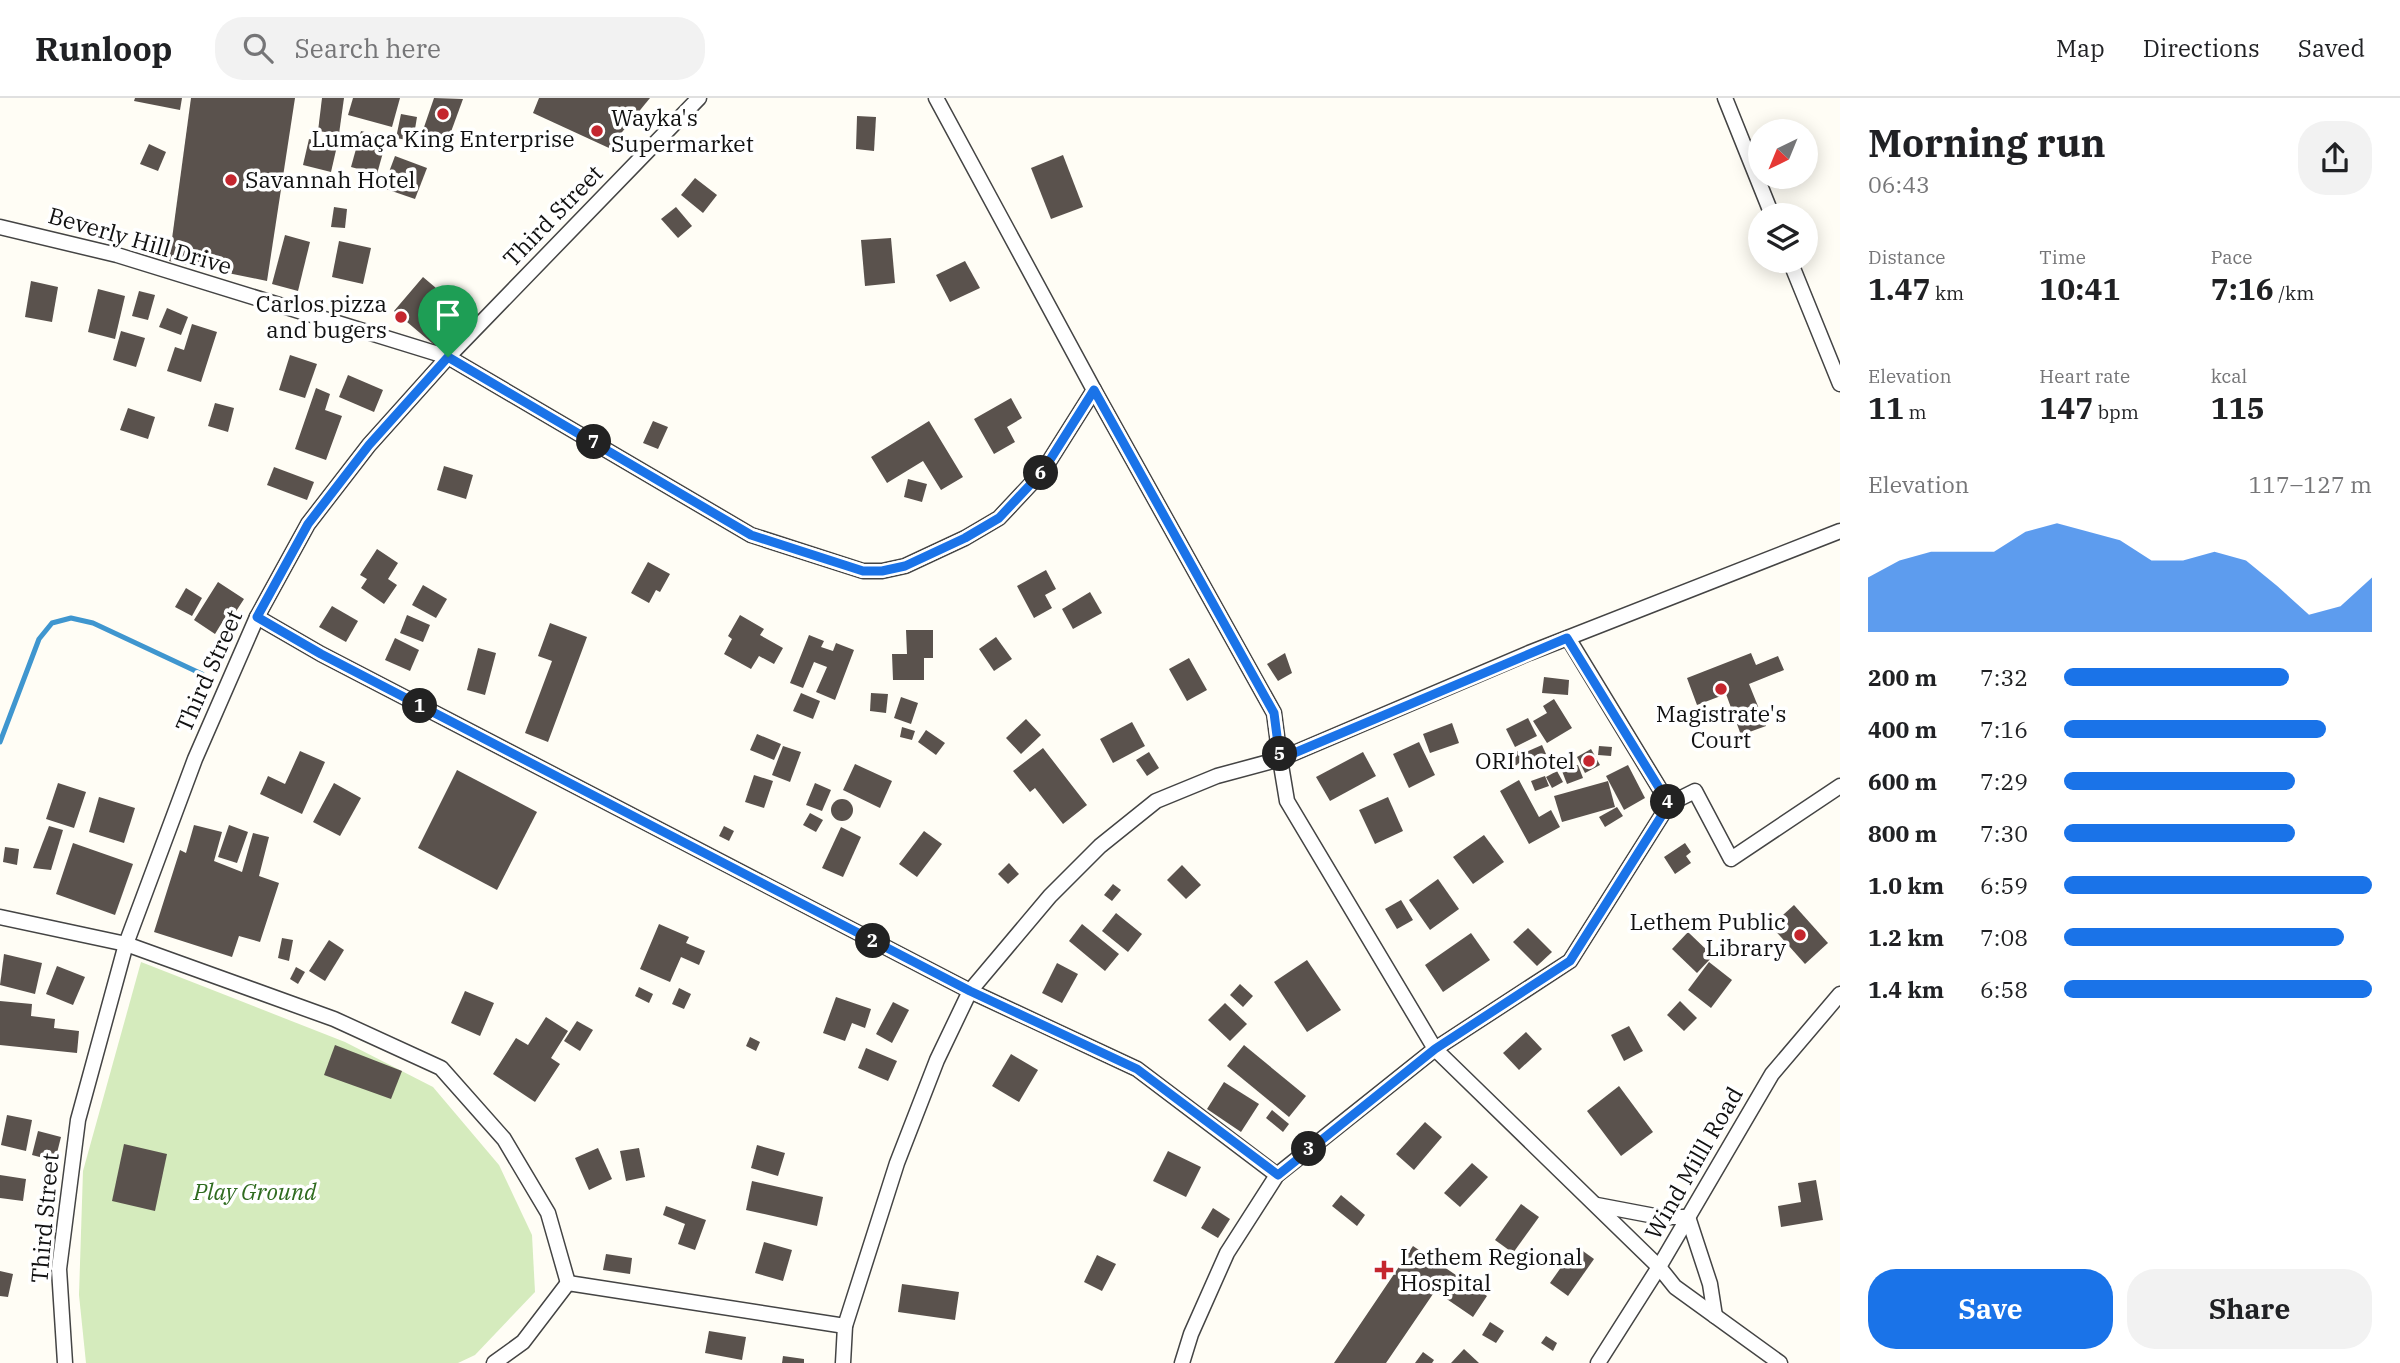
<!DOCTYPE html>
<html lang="en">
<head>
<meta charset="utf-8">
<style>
	body { margin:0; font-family:"IBM Plex Serif",serif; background:#f2f2f2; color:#202124; height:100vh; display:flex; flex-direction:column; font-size:26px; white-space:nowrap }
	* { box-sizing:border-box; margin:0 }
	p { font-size:23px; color:#757577 }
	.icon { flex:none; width:38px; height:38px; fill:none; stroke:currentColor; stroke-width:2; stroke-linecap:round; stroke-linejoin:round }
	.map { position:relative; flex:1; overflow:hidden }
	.drawer { display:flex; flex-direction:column; background:#fff; width:560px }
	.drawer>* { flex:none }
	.needle { width:46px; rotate:223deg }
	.tools { position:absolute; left:1748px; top:21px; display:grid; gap:14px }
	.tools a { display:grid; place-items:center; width:70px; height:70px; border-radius:50%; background:#fff; box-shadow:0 4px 18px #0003; font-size:35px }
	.pin { position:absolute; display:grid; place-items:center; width:60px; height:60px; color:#fff; margin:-72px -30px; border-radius:50% 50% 50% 0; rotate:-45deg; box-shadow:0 0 7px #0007 }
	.pin .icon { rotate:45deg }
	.km { position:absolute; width:35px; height:35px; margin:-18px; border-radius:50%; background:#222; color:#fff; font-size:19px; line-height:35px; text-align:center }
	.round { display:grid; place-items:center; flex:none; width:74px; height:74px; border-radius:28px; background:#f2f2f2 }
	.headline { display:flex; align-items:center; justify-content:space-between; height:119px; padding:0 28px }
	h1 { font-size:38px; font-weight:700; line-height:52px }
	.metrics { display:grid; grid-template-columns:repeat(3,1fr); gap:10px; height:119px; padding:7px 28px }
	.metrics div { display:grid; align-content:center }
	.metrics b { font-size:30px; font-weight:700 }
	.metrics small { font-size:19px; font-weight:400 }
	.metrics p { font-size:19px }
	.chart { height:196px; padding:14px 28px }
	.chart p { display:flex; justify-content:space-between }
	.chart svg { width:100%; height:126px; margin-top:7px; fill:#1a73e8; opacity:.7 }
	.primary-button { display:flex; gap:14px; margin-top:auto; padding:14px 28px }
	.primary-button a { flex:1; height:80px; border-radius:28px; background:#1a73e8; color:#fff; font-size:28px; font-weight:700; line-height:80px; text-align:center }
	.primary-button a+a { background:#f2f2f2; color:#202124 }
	ul { padding:0 28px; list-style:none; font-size:23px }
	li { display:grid; grid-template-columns:112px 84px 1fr; align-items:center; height:52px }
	li i { height:18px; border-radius:9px; background:#1a73e8 }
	header { display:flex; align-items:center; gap:42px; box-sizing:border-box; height:98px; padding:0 35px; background:#fff; border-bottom:2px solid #e0e0e0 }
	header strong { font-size:33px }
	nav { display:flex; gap:38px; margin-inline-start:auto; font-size:24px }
	.search { width:490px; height:63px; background:#f2f2f2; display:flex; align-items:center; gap:18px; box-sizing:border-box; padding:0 24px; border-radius:28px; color:#757577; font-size:26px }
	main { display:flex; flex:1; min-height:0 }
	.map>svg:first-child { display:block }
</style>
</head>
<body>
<header>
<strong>Runloop</strong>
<div class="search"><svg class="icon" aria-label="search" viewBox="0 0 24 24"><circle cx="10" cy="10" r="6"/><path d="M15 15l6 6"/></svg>Search here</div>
<nav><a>Map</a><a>Directions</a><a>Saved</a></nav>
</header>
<main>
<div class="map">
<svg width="1840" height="1265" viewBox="0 0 1840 1265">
	<rect width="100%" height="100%" fill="#fffdf5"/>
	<polygon fill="#d5ebbd" points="141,864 345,944 433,989 499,1067 532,1137 535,1194 475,1257 458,1265 86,1265 79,1197 83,1073"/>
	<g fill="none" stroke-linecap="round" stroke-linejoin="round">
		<polyline stroke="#3f96cf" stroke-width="5" points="0,644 39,541 52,525 71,520 93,525 202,576"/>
	</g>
	<g fill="#5a524d">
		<polygon points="135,0 182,0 180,12 134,3"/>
		<polygon points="191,0 295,0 267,183 169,163"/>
		<polygon points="322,0 344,0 339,36 318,33"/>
		<polygon points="353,0 400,0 392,29 348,17"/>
		<polygon points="434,0 463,1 448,42 423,32"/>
		<polygon points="539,0 650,0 609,50 533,15"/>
		<polygon points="401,16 417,19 413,43 396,40"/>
		<polygon points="857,18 876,19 874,53 856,51"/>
		<polygon points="361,33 387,40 377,76 351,69"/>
		<polygon points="309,41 337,48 331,74 303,67"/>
		<polygon points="149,46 166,54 158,73 140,66"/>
		<polygon points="1063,57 1083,109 1051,121 1031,70"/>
		<polygon points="395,58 427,70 415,101 383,90"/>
		<polygon points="695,80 717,97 703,115 681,97"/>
		<polygon points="334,109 347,111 345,130 331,129"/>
		<polygon points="676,109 692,128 678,140 661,121"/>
		<polygon points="285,137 310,144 298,193 272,186"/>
		<polygon points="891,140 895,185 865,188 861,142"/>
		<polygon points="339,143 371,150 363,186 332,179"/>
		<polygon points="965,163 980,190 950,204 936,177"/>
		<polygon points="423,179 449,201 438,214 457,230 439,251 394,213"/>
		<polygon points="31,183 58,189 52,224 25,219"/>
		<polygon points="98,191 125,198 115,241 88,234"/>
		<polygon points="139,193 155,197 148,222 132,218"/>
		<polygon points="167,210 188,219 181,237 159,229"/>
		<polygon points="192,226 217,234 201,284 167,273 175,249 184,252"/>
		<polygon points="121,233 145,240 136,269 113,262"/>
		<polygon points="290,257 317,266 305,300 279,292"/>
		<polygon points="348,277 383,292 374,314 339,299"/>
		<polygon points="316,290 330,296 325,312 342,318 326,362 295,351"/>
		<polygon points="1011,300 1022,320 1007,329 1015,344 994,356 974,321"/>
		<polygon points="215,305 234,310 228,334 208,328"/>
		<polygon points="128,310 155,319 148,341 120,332"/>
		<polygon points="653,323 668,329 658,351 643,345"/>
		<polygon points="929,323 963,379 941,392 923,363 887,385 871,359"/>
		<polygon points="444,368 473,377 466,401 437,392"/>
		<polygon points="274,369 314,384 307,402 267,387"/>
		<polygon points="908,381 927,386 922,404 904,399"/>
		<polygon points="377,451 398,465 388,481 397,487 384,506 361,490 367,481 360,477"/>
		<polygon points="648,464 670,476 660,494 656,492 649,505 631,495"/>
		<polygon points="1046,472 1056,491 1045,497 1052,510 1034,520 1017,488"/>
		<polygon points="218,484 244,501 231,521 226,518 215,536 194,522"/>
		<polygon points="423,487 447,501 436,520 412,507"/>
		<polygon points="186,490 202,500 192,518 175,509"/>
		<polygon points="1090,494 1102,515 1073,531 1062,511"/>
		<polygon points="332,508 358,523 346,544 319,529"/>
		<polygon points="407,517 430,527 423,544 400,535"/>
		<polygon points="740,517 764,531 760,537 783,550 774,566 759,558 751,571 724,556 732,541 728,538"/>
		<polygon points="550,525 587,539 548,644 525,635 552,563 538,558"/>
		<polygon points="906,532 933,532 933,560 924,560 924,582 893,582 892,556 907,556"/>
		<polygon points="809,537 824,543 821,549 833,553 836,545 854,552 835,602 816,594 827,569 814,564 803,590 790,585"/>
		<polygon points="996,539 1012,561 994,573 979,551"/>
		<polygon points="395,540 419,552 410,573 385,562"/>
		<polygon points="478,550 496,555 485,597 467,592"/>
		<polygon points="1285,555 1292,575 1278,583 1267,566"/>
		<polygon points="1751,555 1756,567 1778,558 1784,572 1749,586 1766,628 1741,637 1726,596 1697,607 1687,580"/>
		<polygon points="1189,560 1207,592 1187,603 1169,571"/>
		<polygon points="1544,579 1569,582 1568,597 1542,595"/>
		<polygon points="801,595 820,603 813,621 793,613"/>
		<polygon points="871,595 888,596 886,615 870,613"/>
		<polygon points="901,599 918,605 911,626 894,620"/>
		<polygon points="1554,601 1572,630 1547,645 1533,623 1547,615 1543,608"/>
		<polygon points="1528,620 1537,638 1515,649 1506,631"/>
		<polygon points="1026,621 1041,637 1021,656 1006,640"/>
		<polygon points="1132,624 1145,648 1113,665 1100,641"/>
		<polygon points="1452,625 1459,645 1430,655 1423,636"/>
		<polygon points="902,629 915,633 912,642 900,639"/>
		<polygon points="926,632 945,645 936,657 918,644"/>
		<polygon points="757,636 781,646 774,662 750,652"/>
		<polygon points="1419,644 1435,677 1409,690 1393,656"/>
		<polygon points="1542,647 1546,656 1531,663 1526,654"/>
		<polygon points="783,648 801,654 790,684 772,677"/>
		<polygon points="1599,648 1612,649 1611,658 1598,657"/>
		<polygon points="1043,650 1087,707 1063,726 1035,690 1030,694 1013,673"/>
		<polygon points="1591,651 1600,667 1585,675 1577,659"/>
		<polygon points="300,653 325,664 302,716 260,696 268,678 285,686"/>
		<polygon points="1518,653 1524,661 1513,670 1507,662"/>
		<polygon points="1149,654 1159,670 1147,678 1136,662"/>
		<polygon points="1363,654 1376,678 1330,703 1316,679"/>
		<polygon points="855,666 892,683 880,710 843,692"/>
		<polygon points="1578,667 1583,680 1567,686 1562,673"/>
		<polygon points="1628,667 1645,700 1624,712 1606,678"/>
		<polygon points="457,672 537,714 497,792 418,750"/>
		<polygon points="1557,673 1563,684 1552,690 1546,679"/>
		<polygon points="754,677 773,683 764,710 745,704"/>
		<polygon points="1545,678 1549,688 1535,693 1531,683"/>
		<polygon points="1519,682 1539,719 1551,712 1560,729 1529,746 1500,693"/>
		<polygon points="1608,683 1615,709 1562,724 1554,698"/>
		<polygon points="58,685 86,694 74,730 46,721"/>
		<polygon points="334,685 361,700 340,738 313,724"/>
		<polygon points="815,685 831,692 822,713 806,707"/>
		<polygon points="99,699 135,710 124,745 89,734"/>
		<polygon points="1388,699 1403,733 1375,746 1359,712"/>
		<circle cx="842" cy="712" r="11"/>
		<polygon points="1617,709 1623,718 1605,729 1599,719"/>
		<polygon points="810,715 823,722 816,734 803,727"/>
		<polygon points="194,727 222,734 214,763 242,774 253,735 269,739 259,778 279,785 260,844 239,838 232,859 154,834 180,752 186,755"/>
		<polygon points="229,727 248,734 237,765 218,759"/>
		<polygon points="49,728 63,732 51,772 33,770"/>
		<polygon points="724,728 734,733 729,743 719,738"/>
		<polygon points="841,729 861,739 843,779 822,770"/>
		<polygon points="924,733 942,746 917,779 899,766"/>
		<polygon points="1484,737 1504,764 1473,786 1453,759"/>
		<polygon points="73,745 133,766 115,817 56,796"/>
		<polygon points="1685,745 1691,754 1686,758 1691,765 1675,776 1664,759"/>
		<polygon points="5,749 19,751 17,767 3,764"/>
		<polygon points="1009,765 1019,776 1008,786 998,776"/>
		<polygon points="1182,767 1201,787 1186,801 1167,782"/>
		<polygon points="1438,781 1459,811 1430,832 1409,802"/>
		<polygon points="1113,786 1121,792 1112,803 1104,797"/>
		<polygon points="1401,802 1413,822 1397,831 1385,811"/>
		<polygon points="1794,807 1828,845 1805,866 1771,828"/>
		<polygon points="1116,815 1142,836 1128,854 1102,833"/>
		<polygon points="659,826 689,839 686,845 705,853 699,867 681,859 670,884 640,871"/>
		<polygon points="1082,826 1119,856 1105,873 1069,843"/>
		<polygon points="1528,830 1552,854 1537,868 1513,844"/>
		<polygon points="1688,834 1713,858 1697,875 1672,851"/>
		<polygon points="1471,835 1490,862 1443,894 1425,867"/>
		<polygon points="282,840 293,842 289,863 278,860"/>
		<polygon points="329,842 344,852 325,883 309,873"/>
		<polygon points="4,856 42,865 35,896 0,887"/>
		<polygon points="1307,862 1341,912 1307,934 1274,884"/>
		<polygon points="1709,864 1732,882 1711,910 1688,892"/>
		<polygon points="1057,865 1078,876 1062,905 1042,895"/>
		<polygon points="57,868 85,879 73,907 46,896"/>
		<polygon points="296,869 305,874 298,886 290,881"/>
		<polygon points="1240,886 1253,898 1243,909 1230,897"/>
		<polygon points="639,889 653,896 649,905 635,898"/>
		<polygon points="679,890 691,896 684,911 672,906"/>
		<polygon points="465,893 494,905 480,938 451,925"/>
		<polygon points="836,899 871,911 865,930 852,925 845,943 823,935"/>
		<polygon points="0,903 32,906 31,918 55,921 54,930 79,933 77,955 0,947"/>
		<polygon points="1680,903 1697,920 1684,933 1667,917"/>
		<polygon points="893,904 909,912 892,945 876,936"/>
		<polygon points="1225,905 1247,926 1230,943 1208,922"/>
		<polygon points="546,919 568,933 551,960 560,966 535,1004 493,976 516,940 528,947"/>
		<polygon points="577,923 593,932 580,953 564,943"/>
		<polygon points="1629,928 1643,953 1624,963 1611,937"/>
		<polygon points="1526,934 1542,951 1519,972 1503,955"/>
		<polygon points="750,939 760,944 756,953 746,948"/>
		<polygon points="335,947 402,973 391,1001 324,977"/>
		<polygon points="1244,947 1306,998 1289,1019 1227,968"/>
		<polygon points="866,950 897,963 888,983 858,970"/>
		<polygon points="1011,956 1038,972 1019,1004 992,988"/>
		<polygon points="1224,984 1259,1006 1241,1034 1207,1011"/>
		<polygon points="1619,988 1653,1034 1621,1058 1587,1013"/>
		<polygon points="1272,1012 1289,1026 1283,1034 1266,1020"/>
		<polygon points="7,1017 32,1022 26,1053 1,1047"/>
		<polygon points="1425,1024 1442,1039 1414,1072 1396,1056"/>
		<polygon points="38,1033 61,1039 55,1063 32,1057"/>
		<polygon points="124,1046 167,1056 155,1113 112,1103"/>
		<polygon points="757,1047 785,1055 778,1078 751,1070"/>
		<polygon points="598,1050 612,1081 589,1092 575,1060"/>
		<polygon points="639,1050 645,1079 626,1083 620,1053"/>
		<polygon points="1168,1053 1201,1069 1186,1099 1153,1083"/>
		<polygon points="1472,1065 1488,1079 1460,1109 1444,1095"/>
		<polygon points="0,1077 26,1081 23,1103 0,1100"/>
		<polygon points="1816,1082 1823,1122 1781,1129 1778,1108 1801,1104 1798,1085"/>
		<polygon points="752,1083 823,1099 817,1128 746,1112"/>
		<polygon points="1341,1097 1365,1117 1357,1128 1332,1108"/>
		<polygon points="1521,1106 1539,1119 1513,1155 1495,1142"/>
		<polygon points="666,1108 706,1122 695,1152 678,1146 685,1126 663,1117"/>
		<polygon points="1213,1110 1230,1121 1218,1140 1201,1130"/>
		<polygon points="764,1144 792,1152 783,1183 755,1175"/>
		<polygon points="1413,1148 1487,1198 1473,1219 1435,1193 1386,1265 1334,1265"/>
		<polygon points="1576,1148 1594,1161 1568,1198 1550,1185"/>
		<polygon points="606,1156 632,1160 630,1176 603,1172"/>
		<polygon points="1097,1157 1116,1166 1102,1193 1084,1184"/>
		<polygon points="0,1173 13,1176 8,1199 0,1198"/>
		<polygon points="902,1186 959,1194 955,1222 898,1214"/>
		<polygon points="1490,1224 1504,1233 1496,1245 1482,1237"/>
		<polygon points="709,1233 746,1239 742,1262 705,1255"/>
		<polygon points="1546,1238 1557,1245 1553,1253 1541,1245"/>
		<polygon points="1464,1251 1479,1265 1451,1265"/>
		<polygon points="1423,1254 1434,1262 1432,1265 1415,1265"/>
		<polygon points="783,1258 804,1261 804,1265 782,1265"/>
	</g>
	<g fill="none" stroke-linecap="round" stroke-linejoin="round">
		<defs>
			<g id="minor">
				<polyline points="1725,0 1772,117"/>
				<polyline points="0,129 117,157 448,259 751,437 863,473 882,473 905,468 965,440 999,420 1043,373 1094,292"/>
				<polyline points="1790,163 1840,286"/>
				<polyline points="257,519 321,556 970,893 1137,971 1277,1077"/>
				<polyline points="1568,540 1669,706 1570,863 1435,951 1659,1169 1675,1189 1780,1265"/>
				<polyline points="1669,706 1695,693 1731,761 1840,688"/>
				<polyline points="0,819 126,846 334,921 441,970 504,1041 548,1115 568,1185"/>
				<polyline points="1597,1107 1660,1119 1688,1119 1710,1186 1715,1218"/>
				<polyline points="65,1265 59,1171 78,1022 126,846 195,661 257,519 308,426 369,347 448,259 699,0"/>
				<polyline points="494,1265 523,1244 568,1185 845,1228"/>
				<polyline points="843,1265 845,1228 897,1065 937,962 970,893 1050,798 1100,748 1156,703 1217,678 1280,661 1274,615 1094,292 936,0"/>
				<polyline points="1182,1265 1191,1236 1227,1155 1277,1077 1435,951 1287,703 1280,661 1529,555 1840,433"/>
				<polyline points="1598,1265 1659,1169 1772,976 1840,896"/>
			</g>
		</defs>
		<use href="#minor" stroke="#444" stroke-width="17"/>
		<use href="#minor" stroke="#fff" stroke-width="14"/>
	</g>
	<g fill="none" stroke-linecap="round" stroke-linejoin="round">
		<defs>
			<polygon id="route" points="448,259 751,437 863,473 882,473 905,468 965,440 999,420 1043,373 1094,292 1274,615 1280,661 1567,540 1669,706 1570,863 1435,951 1278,1077 1137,971 970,893 321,556 257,519 308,426 369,347"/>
		</defs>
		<use href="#route" stroke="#fff" stroke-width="14"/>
		<use href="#route" stroke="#1a73e8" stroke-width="9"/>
	</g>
	<g fill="#c4262e" stroke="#fff" stroke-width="2.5">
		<circle cx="443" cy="16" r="7"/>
		<circle cx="597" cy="33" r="7"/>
		<circle cx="231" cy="82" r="7"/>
		<circle cx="401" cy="219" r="7"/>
		<circle cx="1721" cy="591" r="7"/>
		<circle cx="1589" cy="663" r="7"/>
		<circle cx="1800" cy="837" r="7"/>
		<path d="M1380.5 1161.5h7v7h7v7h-7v7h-7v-7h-7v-7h7z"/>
	</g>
	<g text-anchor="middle" stroke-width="7" stroke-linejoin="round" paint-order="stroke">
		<g font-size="23" fill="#111" stroke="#fff" text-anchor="start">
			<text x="611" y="28">Wayka's<tspan x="611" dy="26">Supermarket</tspan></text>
			<text x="443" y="49" text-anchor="middle">Lumaça King Enterprise</text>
			<text x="245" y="90">Savannah Hotel</text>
			<text x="387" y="214" text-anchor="end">Carlos pizza<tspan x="387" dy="26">and bugers</tspan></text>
			<text x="1721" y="624" text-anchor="middle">Magistrate's<tspan x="1721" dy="26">Court</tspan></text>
			<text x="1575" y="671" text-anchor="end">ORI hotel</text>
			<text x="1786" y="832" text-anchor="end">Lethem Public<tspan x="1786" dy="26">Library</tspan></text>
			<text x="1400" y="1167">Lethem Regional<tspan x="1400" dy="26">Hospital</tspan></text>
		</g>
		<g font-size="23" fill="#111" stroke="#fff">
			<text transform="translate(553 118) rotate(-46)" y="8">Third Street</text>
			<text transform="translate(140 143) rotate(16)" y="8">Beverly Hill Drive</text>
			<text transform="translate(209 573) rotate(-66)" y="8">Third Street</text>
			<text transform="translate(1694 1065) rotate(-60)" y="8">Wind Milll Road</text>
			<text transform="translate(45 1120) rotate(-85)" y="8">Third Street</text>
		</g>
		<g font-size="23" font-style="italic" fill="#2f6b1f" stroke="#fff">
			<text x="255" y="1102">Play Ground</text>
		</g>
	</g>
</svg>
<div class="tools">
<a><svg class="needle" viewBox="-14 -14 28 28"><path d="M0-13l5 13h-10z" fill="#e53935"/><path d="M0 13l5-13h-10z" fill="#757577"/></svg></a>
<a><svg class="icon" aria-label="layers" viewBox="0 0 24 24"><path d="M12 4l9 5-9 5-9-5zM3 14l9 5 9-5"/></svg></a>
</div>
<div class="pin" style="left:448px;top:259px;background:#1e9e55"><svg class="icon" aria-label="arrive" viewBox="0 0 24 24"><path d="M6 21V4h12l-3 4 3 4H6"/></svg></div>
<b class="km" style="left:420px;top:608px">1</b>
<b class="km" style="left:873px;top:843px">2</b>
<b class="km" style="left:1309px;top:1051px">3</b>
<b class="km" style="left:1668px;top:704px">4</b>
<b class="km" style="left:1280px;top:656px">5</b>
<b class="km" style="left:1041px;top:375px">6</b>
<b class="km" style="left:594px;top:344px">7</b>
</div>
<section class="drawer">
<div class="headline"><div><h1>Morning run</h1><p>06:43</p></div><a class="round"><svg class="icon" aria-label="share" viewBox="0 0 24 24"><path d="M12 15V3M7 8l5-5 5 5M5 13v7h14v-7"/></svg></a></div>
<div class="metrics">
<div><p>Distance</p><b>1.47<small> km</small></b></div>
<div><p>Time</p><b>10:41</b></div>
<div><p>Pace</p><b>7:16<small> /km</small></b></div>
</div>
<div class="metrics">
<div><p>Elevation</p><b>11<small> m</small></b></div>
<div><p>Heart rate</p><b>147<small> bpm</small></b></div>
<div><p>kcal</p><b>115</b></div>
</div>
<div class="chart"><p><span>Elevation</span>117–127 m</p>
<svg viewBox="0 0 160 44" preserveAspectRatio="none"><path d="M0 44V25L10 19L20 16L30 16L40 16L50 9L60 6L70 9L80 12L90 19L100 19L110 16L120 19L130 28L140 38L150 35L160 25V44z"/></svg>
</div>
<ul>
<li><b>200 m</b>7:32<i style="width:73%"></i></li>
<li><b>400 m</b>7:16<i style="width:85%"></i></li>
<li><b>600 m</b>7:29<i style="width:75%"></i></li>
<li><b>800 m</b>7:30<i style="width:75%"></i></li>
<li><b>1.0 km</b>6:59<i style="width:100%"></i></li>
<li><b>1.2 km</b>7:08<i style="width:91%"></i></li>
<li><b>1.4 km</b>6:58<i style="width:100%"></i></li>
</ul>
<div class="primary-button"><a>Save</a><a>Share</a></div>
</section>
</main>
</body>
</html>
